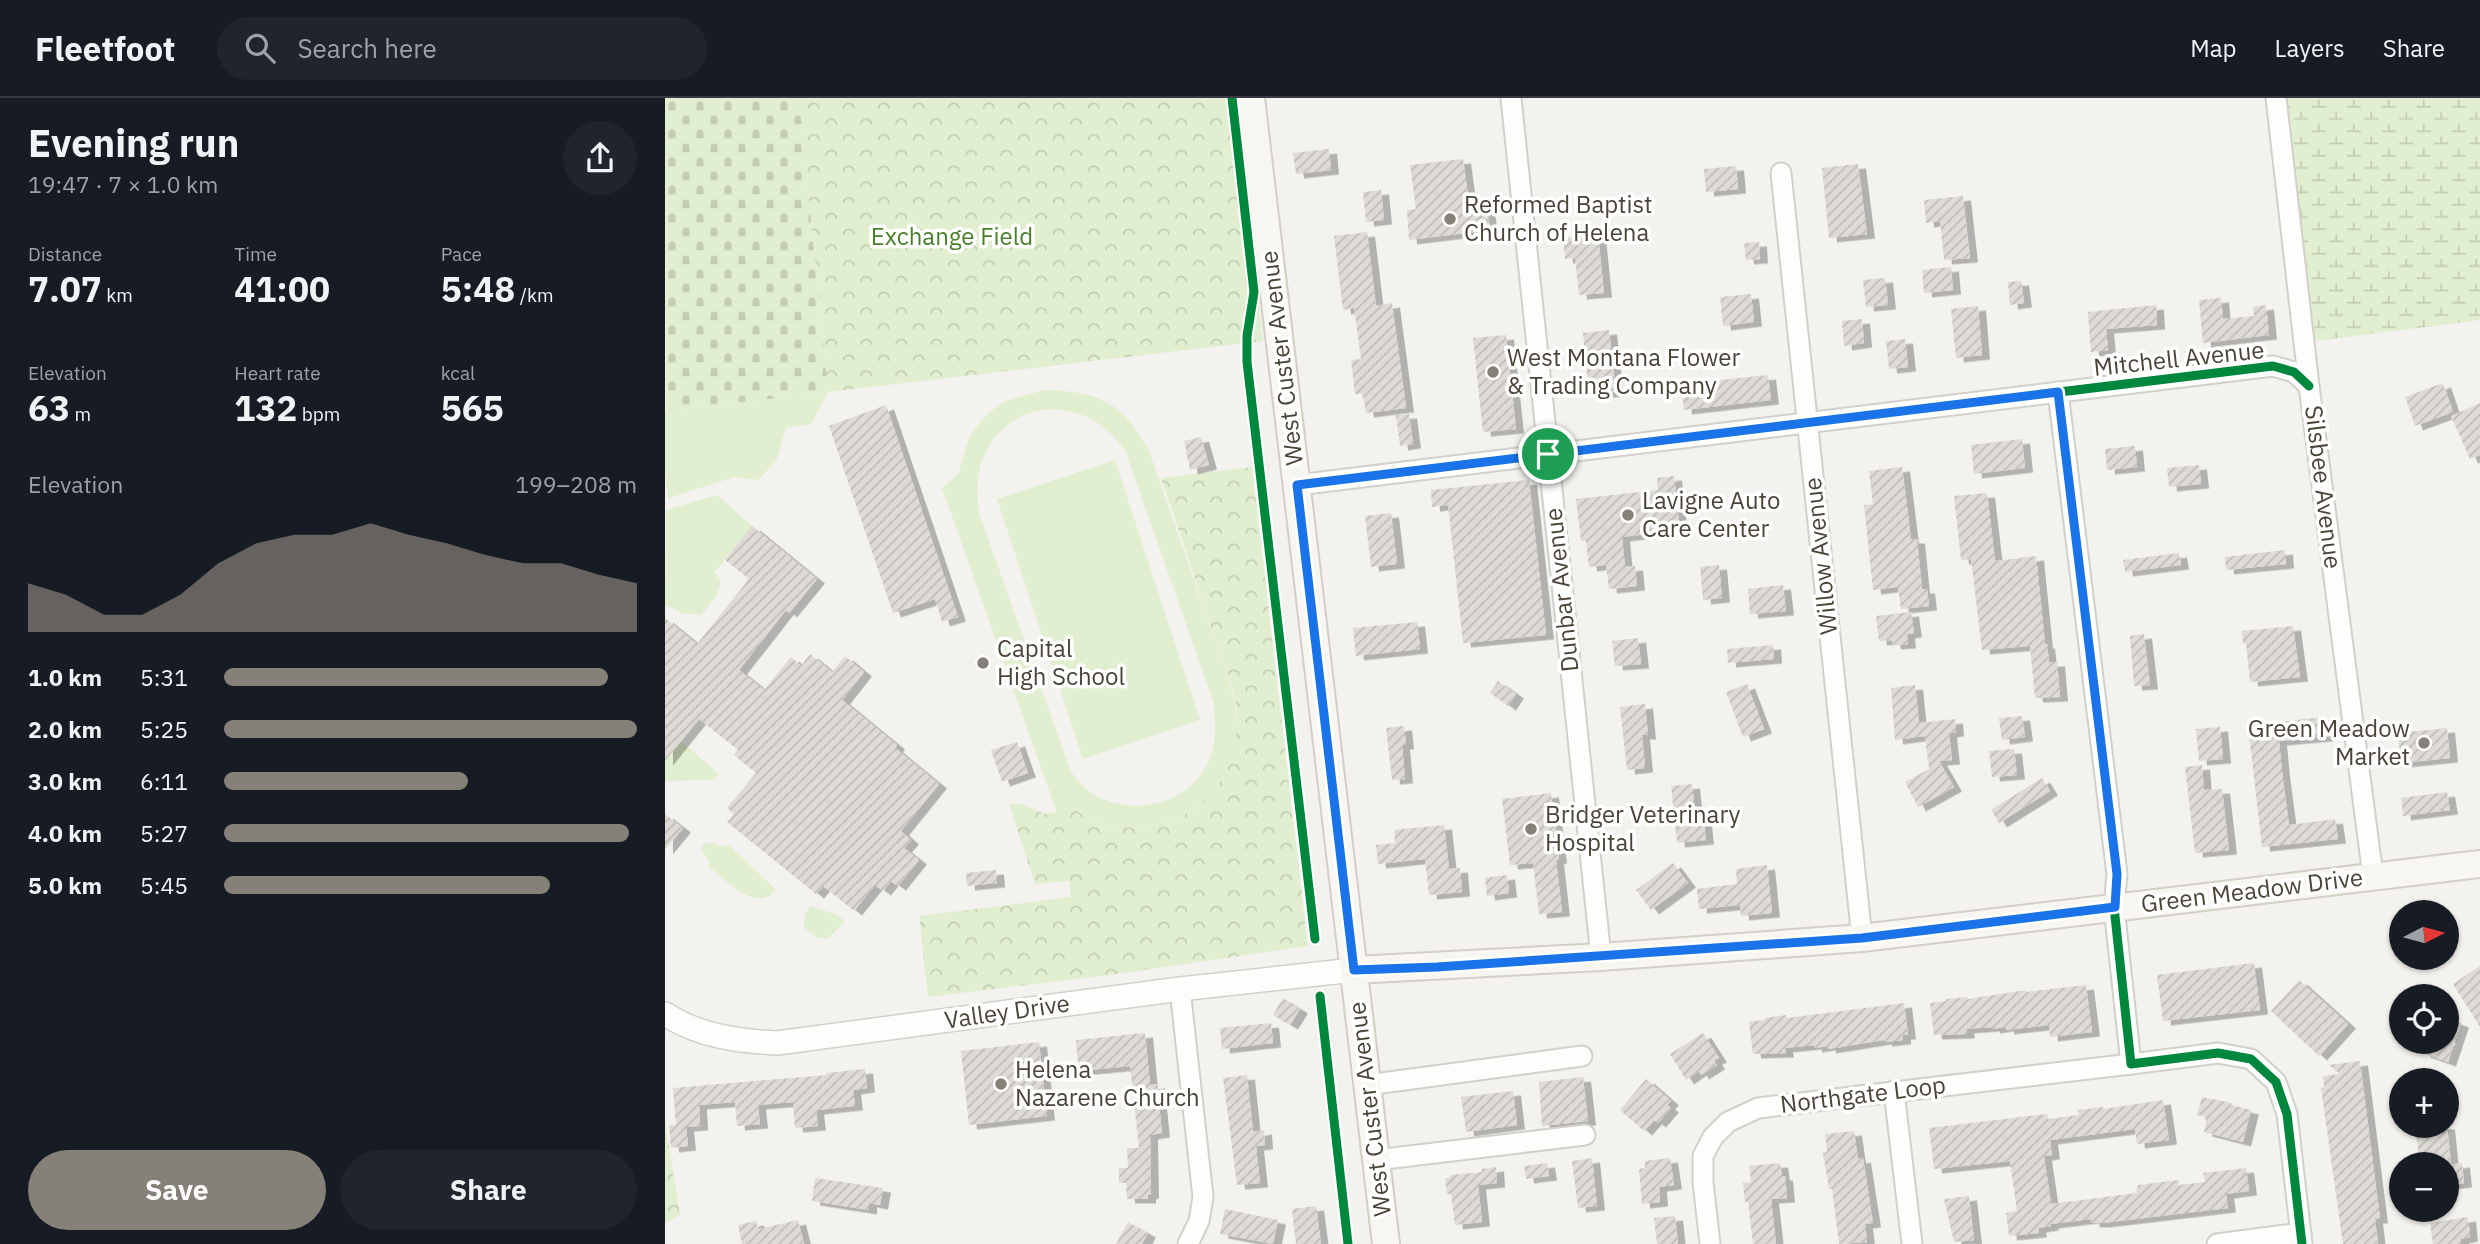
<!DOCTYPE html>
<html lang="en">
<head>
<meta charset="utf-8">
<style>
	body { margin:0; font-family:"IBM Plex Sans",sans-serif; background:#20242c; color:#f1f3f6; height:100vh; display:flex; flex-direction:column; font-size:26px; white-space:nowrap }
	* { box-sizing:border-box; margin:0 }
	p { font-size:23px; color:#9ea1a6 }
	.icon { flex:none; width:38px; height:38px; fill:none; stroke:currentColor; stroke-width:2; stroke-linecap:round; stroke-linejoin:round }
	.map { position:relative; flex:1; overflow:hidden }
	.side { display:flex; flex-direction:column; background:#171b24; width:665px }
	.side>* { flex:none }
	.needle { width:46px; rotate:84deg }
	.buttons { position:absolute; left:1724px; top:802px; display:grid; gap:14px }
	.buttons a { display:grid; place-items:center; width:70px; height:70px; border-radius:50%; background:#171b24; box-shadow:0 2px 5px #0004; font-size:35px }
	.pin { position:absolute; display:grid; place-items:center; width:60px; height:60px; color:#fff; margin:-30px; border:4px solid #fff; border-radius:50%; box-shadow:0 2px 7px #0007 }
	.round { display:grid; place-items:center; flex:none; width:74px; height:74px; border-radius:37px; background:#20242c }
	.headline { display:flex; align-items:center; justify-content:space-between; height:119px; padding:0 28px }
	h1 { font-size:38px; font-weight:800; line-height:52px }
	.metrics { display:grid; grid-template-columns:repeat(3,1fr); gap:10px; height:119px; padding:7px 28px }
	.metrics div { display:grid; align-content:center }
	.metrics b { font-size:35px; font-weight:800 }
	.metrics small { font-size:19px; font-weight:400 }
	.metrics p { font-size:19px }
	.chart { height:196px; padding:14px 28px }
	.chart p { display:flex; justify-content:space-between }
	.chart svg { width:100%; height:126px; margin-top:7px; fill:#868178; opacity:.7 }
	.button { display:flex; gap:14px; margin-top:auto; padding:14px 28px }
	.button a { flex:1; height:80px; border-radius:42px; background:#868178; color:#fff; font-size:28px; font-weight:800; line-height:80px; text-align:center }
	.button a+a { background:#20242c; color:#f1f3f6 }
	ul { padding:0 28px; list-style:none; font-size:23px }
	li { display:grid; grid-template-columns:112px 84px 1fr; align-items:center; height:52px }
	li i { height:18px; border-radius:9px; background:#868178 }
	header { display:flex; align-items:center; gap:42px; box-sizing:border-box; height:98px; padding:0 35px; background:#171b24; border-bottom:2px solid #363941 }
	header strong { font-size:33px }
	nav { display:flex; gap:38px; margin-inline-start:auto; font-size:24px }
	.search { width:490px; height:63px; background:#20242c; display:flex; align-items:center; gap:18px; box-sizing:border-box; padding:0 24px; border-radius:38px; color:#9ea1a6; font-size:26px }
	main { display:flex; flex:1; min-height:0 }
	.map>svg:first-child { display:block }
</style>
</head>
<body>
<header>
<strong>Fleetfoot</strong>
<div class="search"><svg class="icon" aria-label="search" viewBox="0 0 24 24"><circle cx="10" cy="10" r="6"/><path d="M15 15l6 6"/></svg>Search here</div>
<nav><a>Map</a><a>Layers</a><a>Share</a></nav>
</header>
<main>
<section class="side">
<div class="headline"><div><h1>Evening run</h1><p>19:47 · 7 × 1.0 km</p></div><a class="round"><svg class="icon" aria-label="share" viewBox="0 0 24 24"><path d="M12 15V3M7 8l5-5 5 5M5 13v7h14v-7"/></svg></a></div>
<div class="metrics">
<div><p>Distance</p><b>7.07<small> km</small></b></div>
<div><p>Time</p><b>41:00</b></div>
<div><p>Pace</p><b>5:48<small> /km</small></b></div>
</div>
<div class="metrics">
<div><p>Elevation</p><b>63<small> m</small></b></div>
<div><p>Heart rate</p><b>132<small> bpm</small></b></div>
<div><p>kcal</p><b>565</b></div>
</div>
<div class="chart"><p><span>Elevation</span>199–208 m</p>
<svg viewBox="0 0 160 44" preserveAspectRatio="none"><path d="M0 44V27L10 31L20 38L30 38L40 31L50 20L60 13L70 10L80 10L90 6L100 10L110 13L120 17L130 20L140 20L150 24L160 27V44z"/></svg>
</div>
<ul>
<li><b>1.0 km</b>5:31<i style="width:93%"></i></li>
<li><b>2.0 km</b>5:25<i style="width:100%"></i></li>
<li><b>3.0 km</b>6:11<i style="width:59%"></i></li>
<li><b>4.0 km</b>5:27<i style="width:98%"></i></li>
<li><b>5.0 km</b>5:45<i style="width:79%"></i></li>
</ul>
<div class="button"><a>Save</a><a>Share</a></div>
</section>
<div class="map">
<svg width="1815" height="1146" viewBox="0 0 1815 1146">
	<defs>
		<pattern id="wetland-marsh" width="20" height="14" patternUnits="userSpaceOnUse" patternTransform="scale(1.75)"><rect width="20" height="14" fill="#e1eecf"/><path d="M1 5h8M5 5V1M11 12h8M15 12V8" fill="none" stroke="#c3cdb2"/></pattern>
		<pattern id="cemetery-stones" width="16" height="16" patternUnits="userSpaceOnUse" patternTransform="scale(1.75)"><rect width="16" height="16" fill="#e1eecf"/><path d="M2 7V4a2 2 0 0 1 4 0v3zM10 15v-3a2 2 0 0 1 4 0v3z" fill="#c3cdb2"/></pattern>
		<pattern id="park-crowns" width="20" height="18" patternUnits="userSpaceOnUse" patternTransform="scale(1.75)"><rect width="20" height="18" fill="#e1eecf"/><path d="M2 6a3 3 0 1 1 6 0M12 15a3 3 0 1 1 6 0" fill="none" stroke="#c3cdb2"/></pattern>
		<pattern id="building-hatch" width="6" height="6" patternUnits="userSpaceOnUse" patternTransform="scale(1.75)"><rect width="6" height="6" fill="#dedbd6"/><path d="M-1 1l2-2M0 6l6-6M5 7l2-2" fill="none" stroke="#c0bdb8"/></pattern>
		<filter id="shadow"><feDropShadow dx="8" dy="4.5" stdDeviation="0" flood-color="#0004"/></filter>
	</defs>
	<rect width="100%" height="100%" fill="#f4f2ee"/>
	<g fill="#e1eecf" fill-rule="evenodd">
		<path d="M 380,292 C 434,293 458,305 484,353 C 502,404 520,456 538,508 C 553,552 577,599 571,647 C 568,682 537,711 505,723 C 473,734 436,732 409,711 L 392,715 L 277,390 L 293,376 L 305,337 L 322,316 L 340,303 ZM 381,311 C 419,312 437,323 460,352 L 548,603 C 551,625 552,646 542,667 C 520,710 457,721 420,690 C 415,686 411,679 406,674 L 315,418 C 307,378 317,340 355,319 C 362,315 372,313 381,311 Z"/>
		<polygon points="163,294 146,326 121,330 111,363 93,382 70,379 3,400 0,374 0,313"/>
		<polygon points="450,362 535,622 418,661 332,401"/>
		<polygon points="52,397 87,428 49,475 56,482 51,499 36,517 16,515 0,507 1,412"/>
		<polygon points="16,643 54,676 49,682 0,683 0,663"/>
		<path d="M 41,745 L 48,745 L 55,749 L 64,747 L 111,792 C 90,816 61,781 43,768 L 45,764 L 37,753 L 37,748 Z"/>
		<polygon points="146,808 170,816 180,823 164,840 152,840 138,829 141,814"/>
	</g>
	<polygon fill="url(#wetland-marsh)" points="1622,0 1815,0 1815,222 1650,243"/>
	<polygon fill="url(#cemetery-stones)" points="0,0 134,0 163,294 1,313"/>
	<g fill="url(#park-crowns)">
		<polygon points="134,0 571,0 598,243 163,294"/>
		<path d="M 587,369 L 643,848 L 444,877 L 263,899 L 254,818 L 406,799 L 404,783 L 370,786 L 344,706 L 356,706 L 380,716 L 409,711 C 436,732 474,734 505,723 C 556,704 579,655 570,603 C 566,577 549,539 540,512 C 526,468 511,424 496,380 Z"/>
		<polygon points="0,1023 15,1117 0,1125"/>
	</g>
	<g fill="url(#building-hatch)" filter="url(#shadow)">
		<polygon points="664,51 666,72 631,76 628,55"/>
		<polygon points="798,61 804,105 821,103 825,132 744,142 742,112 751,111 745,67"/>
		<polygon points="1193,66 1202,136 1164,140 1157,70"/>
		<polygon points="1071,68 1073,91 1041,94 1039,71"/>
		<polygon points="716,92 719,122 701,124 698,94"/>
		<polygon points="1298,98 1305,160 1279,162 1275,123 1261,125 1259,102"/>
		<polygon points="702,134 711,208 727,205 741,310 701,315 698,296 690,296 686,262 696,261 689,210 678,212 669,138"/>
		<polygon points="933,136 939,195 914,197 910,160 900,161 898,140"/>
		<polygon points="1094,144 1095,161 1081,162 1079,145"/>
		<polygon points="1286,169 1288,192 1259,195 1257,172"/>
		<polygon points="1220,180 1223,207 1201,209 1198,182"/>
		<polygon points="1356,183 1359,205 1345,207 1343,184"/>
		<polygon points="1086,196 1089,224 1058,228 1055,199"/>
		<polygon points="1556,200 1558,221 1589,218 1588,209 1601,207 1604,237 1538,245 1534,202"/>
		<polygon points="1491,207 1492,227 1441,231 1443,252 1426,254 1423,214"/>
		<polygon points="1313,208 1317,257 1291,260 1286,211"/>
		<polygon points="1197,221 1199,245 1179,248 1177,223"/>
		<polygon points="944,232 951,294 924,297 918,235"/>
		<polygon points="841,237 851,331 818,334 808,240"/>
		<polygon points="1240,241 1243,269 1224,271 1221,243"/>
		<polygon points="1103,277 1106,302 1019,312 1016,286"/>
		<polygon points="1778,285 1788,314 1750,328 1740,299"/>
		<polygon points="1815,305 1815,357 1805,361 1786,318"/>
		<polygon points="221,307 293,519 277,524 270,501 228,515 164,328"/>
		<polygon points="744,316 748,346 735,348 731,317"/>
		<polygon points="536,339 544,367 525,372 519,343"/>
		<polygon points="1357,341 1360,370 1309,376 1306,347"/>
		<polygon points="1470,348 1472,369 1442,372 1440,351"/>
		<polygon points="1534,367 1536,386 1504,389 1502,370"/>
		<polygon points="1237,369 1246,441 1252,441 1257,491 1262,491 1264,508 1236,511 1233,489 1208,492 1199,407 1208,406 1204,373"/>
		<polygon points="1009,378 1015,432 957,439 960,469 970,468 972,488 944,491 941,467 924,469 921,443 916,443 911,401 993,392 992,380"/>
		<polygon points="864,382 881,537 798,545 783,407 767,409 766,392"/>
		<polygon points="1322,395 1330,463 1371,458 1380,546 1382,546 1384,564 1392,564 1395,599 1370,600 1365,548 1317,552 1306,461 1296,462 1289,398"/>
		<polygon points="726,415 732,466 706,469 700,418"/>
		<polygon points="87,428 152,481 124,515 121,512 74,572 99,592 126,559 136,568 145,556 167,574 180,558 199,574 177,602 232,647 230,650 274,686 236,733 246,742 239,750 254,762 233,788 226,783 218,793 210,787 189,813 158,788 151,796 62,724 69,716 62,710 91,675 69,657 73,652 34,621 0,663 0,520 32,546 84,481 60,462"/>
		<polygon points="1620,452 1621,466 1561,472 1560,459"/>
		<polygon points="1514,455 1516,467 1460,474 1458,462"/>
		<polygon points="1054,467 1057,500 1038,502 1035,469"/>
		<polygon points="1118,487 1121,513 1085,516 1083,491"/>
		<polygon points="1246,514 1249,535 1242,536 1243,546 1228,547 1227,542 1214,543 1211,518"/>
		<polygon points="752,524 755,551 691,558 688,530"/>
		<polygon points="1628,528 1635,579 1585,584 1581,545 1578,546 1577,533"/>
		<polygon points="1479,536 1485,587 1469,588 1465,538"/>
		<polygon points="973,540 976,566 950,568 947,543"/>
		<polygon points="1108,547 1109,561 1063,565 1062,551"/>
		<polygon points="833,583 851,596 843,608 825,595"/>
		<polygon points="1082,586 1099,631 1078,639 1061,594"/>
		<polygon points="1250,587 1254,625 1290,621 1291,634 1284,635 1287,662 1274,663 1289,689 1253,709 1240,684 1264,671 1260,638 1230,642 1226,590"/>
		<polygon points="980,606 983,637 977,637 980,670 962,672 955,609"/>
		<polygon points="1357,618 1360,639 1337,642 1334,620"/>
		<polygon points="1659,619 1660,639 1614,643 1617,674 1624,727 1670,721 1673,741 1597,749 1583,627"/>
		<polygon points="739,628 741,647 737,647 740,681 727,682 721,630"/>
		<polygon points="1555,629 1558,661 1534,663 1531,631"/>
		<polygon points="1782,630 1785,660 1736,665 1733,635"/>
		<polygon points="352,644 363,675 337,684 326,652"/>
		<polygon points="1349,651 1352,677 1327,679 1324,653"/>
		<polygon points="1537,667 1539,692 1557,691 1564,752 1530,755 1520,669"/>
		<polygon points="1377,680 1385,693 1334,725 1326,712"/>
		<polygon points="1027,686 1031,724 1039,723 1041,742 1012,745 1006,688"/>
		<polygon points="1782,694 1785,712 1738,718 1736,700"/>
		<polygon points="886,695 894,761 891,762 897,814 874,816 868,765 845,767 837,701"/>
		<polygon points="0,716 18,730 0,752"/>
		<polygon points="779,727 784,771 795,770 797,794 764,797 760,761 713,766 711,747 730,745 729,732"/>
		<polygon points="1008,765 1023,785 986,812 971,792"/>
		<polygon points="1102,767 1107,815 1076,818 1075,807 1034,811 1032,791 1072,786 1071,771"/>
		<polygon points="331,772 332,785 302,788 301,775"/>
		<polygon points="842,777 844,795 822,798 820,780"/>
		<polygon points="1589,865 1595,912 1498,923 1492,877"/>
		<polygon points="1815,868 1815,929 1788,886"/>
		<polygon points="1634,882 1683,926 1654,958 1606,913"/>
		<polygon points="1421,887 1427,934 1385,939 1384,927 1341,932 1341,929 1327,931 1327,929 1301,931 1302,936 1269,937 1265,905 1281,903 1281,901 1302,899 1303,901 1361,892 1361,894"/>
		<polygon points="618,900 635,911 625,927 608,917"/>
		<polygon points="1239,905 1243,937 1238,937 1238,942 1219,944 1219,942 1163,951 1163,948 1149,950 1149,947 1120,950 1121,955 1088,956 1084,924 1100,922 1100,920 1121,917 1122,920"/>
		<polygon points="1782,920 1796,925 1783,964 1757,955 1761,943 1782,943"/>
		<polygon points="606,925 608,945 557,951 555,930"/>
		<polygon points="480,935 485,987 492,986 497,1035 485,1037 486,1096 483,1097 483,1101 462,1101 461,1085 454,1085 454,1070 463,1070 462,1050 474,1050 465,968 414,973 411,942"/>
		<polygon points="1038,935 1054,960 1049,962 1052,967 1036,977 1034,973 1021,982 1005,956"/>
		<polygon points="374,944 382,1018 304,1027 296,953"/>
		<polygon points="1695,963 1715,1121 1710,1121 1713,1146 1678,1146 1656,990 1659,989 1658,978 1675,976 1664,967"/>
		<polygon points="200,971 202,990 188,992 190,1008 151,1012 153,1028 130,1030 128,1004 93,1007 95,1026 72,1028 70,1004 34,1007 35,1028 21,1029 23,1048 6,1050 4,1027 11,1027 8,990 162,977 161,975"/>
		<polygon points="582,977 588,1034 599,1032 600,1047 591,1048 595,1085 572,1087 558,980"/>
		<polygon points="918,979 923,1023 877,1028 874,984"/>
		<polygon points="981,981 1006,1003 1002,1007 1006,1010 993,1025 989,1022 979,1033 955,1012"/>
		<polygon points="848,993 852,1027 801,1034 796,999"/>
		<polygon points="1537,999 1567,1005 1566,1007 1586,1012 1578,1044 1539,1034 1542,1019 1532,1017"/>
		<polygon points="1498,1002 1504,1042 1472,1046 1470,1031 1385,1042 1387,1057 1379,1058 1386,1106 1471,1095 1473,1087 1514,1082 1514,1087 1540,1084 1538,1075 1581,1070 1584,1093 1561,1096 1563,1110 1437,1125 1427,1125 1426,1121 1385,1126 1386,1128 1373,1130 1374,1135 1344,1138 1341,1115 1352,1113 1345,1063 1269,1071 1264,1030 1382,1016 1383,1021 1414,1017 1413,1012 1438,1009 1438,1011"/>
		<polygon points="1750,1027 1782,1027 1786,1066 1755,1066"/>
		<polygon points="1189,1033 1193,1061 1198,1060 1208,1125 1200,1126 1202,1144 1174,1146 1167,1091 1164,1091 1158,1055 1162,1054 1160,1036"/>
		<polygon points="927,1060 932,1108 913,1110 907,1063"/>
		<polygon points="1005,1060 1009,1087 994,1089 995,1104 977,1106 974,1071 980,1070 980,1063"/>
		<polygon points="882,1065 884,1078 861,1081 859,1068"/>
		<polygon points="1115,1065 1117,1078 1120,1078 1122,1100 1106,1101 1111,1146 1088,1146 1083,1104 1080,1104 1078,1085 1086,1084 1084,1068"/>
		<polygon points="1797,1065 1799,1085 1782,1087 1782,1067"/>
		<polygon points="831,1069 832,1085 813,1087 817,1124 790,1127 786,1096 782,1096 780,1080 785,1080 785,1077 817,1074 816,1071"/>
		<polygon points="150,1080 218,1090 215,1107 204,1105 204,1112 147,1103"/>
		<polygon points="1304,1098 1309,1142 1289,1144 1279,1101"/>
		<polygon points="651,1108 656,1146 631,1146 627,1111"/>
		<polygon points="560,1111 613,1122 608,1146 555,1136"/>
		<polygon points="1010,1118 1013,1146 992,1146 989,1120"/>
		<polygon points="1803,1119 1805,1139 1796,1141 1796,1146 1768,1146 1765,1125"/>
		<polygon points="133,1122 139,1146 77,1146 73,1127 91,1123 93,1131"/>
		<polygon points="463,1124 483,1135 477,1146 451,1146"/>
	</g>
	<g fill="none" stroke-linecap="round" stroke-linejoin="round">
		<defs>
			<g id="minor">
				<polyline points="846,0 936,859"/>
				<polyline points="1611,0 1644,288 1708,778"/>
				<polyline points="1116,75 1197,840"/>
				<polyline points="1393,294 1452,776 1449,809 1466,966 1553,955 1586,961 1611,984 1622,1016 1637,1146"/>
				<polyline points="632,387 1608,268 1629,274 1644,288"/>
				<polyline points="515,891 538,1099 534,1123 523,1146"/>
				<polyline points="702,987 917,958"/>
				<polyline points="1229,993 1247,1146"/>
				<polyline points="711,1062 920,1037"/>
				<polyline points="1045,1146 1038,1084 1038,1058 1048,1039 1063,1024 1093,1010 1466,966"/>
				<polyline points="1552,1146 1636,1135"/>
			</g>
			<path id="tertiary" d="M 0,916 C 34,938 72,943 112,945 L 515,891 L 689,872"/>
			<g id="secondary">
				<polyline points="586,0 721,1146"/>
				<polyline points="689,872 936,859 1197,840 1815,766"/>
			</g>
		</defs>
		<use href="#minor" stroke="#d2d0cb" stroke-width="23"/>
		<use href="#tertiary" stroke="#d2d0cb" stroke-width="26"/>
		<use href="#secondary" stroke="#d3cfc5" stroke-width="30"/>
		<use href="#minor" stroke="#fdfdfc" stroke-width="19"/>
		<use href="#tertiary" stroke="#fdfdfc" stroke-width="23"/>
		<use href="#secondary" stroke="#f7f6f1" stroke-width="26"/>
		<defs>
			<g id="cycleway">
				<polyline points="567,0 589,194 582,238 582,264 650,841"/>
				<polyline points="1393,294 1452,776 1449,809 1466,966 1553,955 1586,961 1611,984 1622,1016 1637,1146"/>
				<polyline points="632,387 1608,268 1629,274 1644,288"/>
				<polyline points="655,898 683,1146"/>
			</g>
		</defs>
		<use href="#cycleway" stroke="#fff" stroke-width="13"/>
		<use href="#cycleway" stroke="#00873e" stroke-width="9"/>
	</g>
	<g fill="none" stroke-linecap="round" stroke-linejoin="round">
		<defs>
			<polygon id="route" points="1393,294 1452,776 1450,809 1197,840 772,869 689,872 632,387"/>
		</defs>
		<use href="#route" stroke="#fff" stroke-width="14"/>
		<use href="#route" stroke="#1a73e8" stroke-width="9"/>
	</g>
	<g fill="#868178" stroke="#fff" stroke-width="2.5">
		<circle cx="785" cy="121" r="7"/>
		<circle cx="828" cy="274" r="7"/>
		<circle cx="963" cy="417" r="7"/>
		<circle cx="318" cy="565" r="7"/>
		<circle cx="1759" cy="645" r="7"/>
		<circle cx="866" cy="731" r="7"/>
		<circle cx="336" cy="986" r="7"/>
	</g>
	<g text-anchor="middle" stroke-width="7" stroke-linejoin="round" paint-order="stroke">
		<g font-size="24" fill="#4b4439" stroke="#fff" text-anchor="start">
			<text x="799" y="115">Reformed Baptist<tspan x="799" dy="28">Church of Helena</tspan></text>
			<text x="842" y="268">West Montana Flower<tspan x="842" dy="28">&amp; Trading Company</tspan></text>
			<text x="977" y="411">Lavigne Auto<tspan x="977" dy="28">Care Center</tspan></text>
			<text x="332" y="559">Capital<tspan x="332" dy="28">High School</tspan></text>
			<text x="1745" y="639" text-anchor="end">Green Meadow<tspan x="1745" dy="28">Market</tspan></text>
			<text x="880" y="725">Bridger Veterinary<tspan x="880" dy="28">Hospital</tspan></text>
			<text x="350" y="980">Helena<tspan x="350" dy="28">Nazarene Church</tspan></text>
		</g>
		<g font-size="24" fill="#4a7f2a" stroke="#fff">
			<text x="287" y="147">Exchange Field</text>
		</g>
		<g font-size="24" fill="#4b4439" stroke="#fff">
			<text transform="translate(617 260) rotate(-97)" y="8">West Custer Avenue</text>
			<text transform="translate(1514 261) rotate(-6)" y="8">Mitchell Avenue</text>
			<text transform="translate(1658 389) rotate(83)" y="8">Silsbee Avenue</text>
			<text transform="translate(1156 458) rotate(-96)" y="8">Willow Avenue</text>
			<text transform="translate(897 492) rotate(-96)" y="8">Dunbar Avenue</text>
			<text transform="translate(1587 793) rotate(-7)" y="8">Green Meadow Drive</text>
			<text transform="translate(342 914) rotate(-8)" y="8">Valley Drive</text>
			<text transform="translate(1198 997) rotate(-7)" y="8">Northgate Loop</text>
			<text transform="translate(705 1011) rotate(-97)" y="8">West Custer Avenue</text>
		</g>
	</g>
</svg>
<div class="buttons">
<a><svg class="needle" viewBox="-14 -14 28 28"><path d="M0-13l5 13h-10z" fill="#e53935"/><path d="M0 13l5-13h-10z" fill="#9ea1a6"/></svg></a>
<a><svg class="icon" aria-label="locate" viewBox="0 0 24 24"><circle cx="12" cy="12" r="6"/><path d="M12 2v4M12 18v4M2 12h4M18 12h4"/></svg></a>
<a>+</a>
<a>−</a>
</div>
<div class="pin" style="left:883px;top:356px;background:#1e9e55"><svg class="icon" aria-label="arrive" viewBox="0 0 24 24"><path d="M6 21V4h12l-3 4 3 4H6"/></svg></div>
</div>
</main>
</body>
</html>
